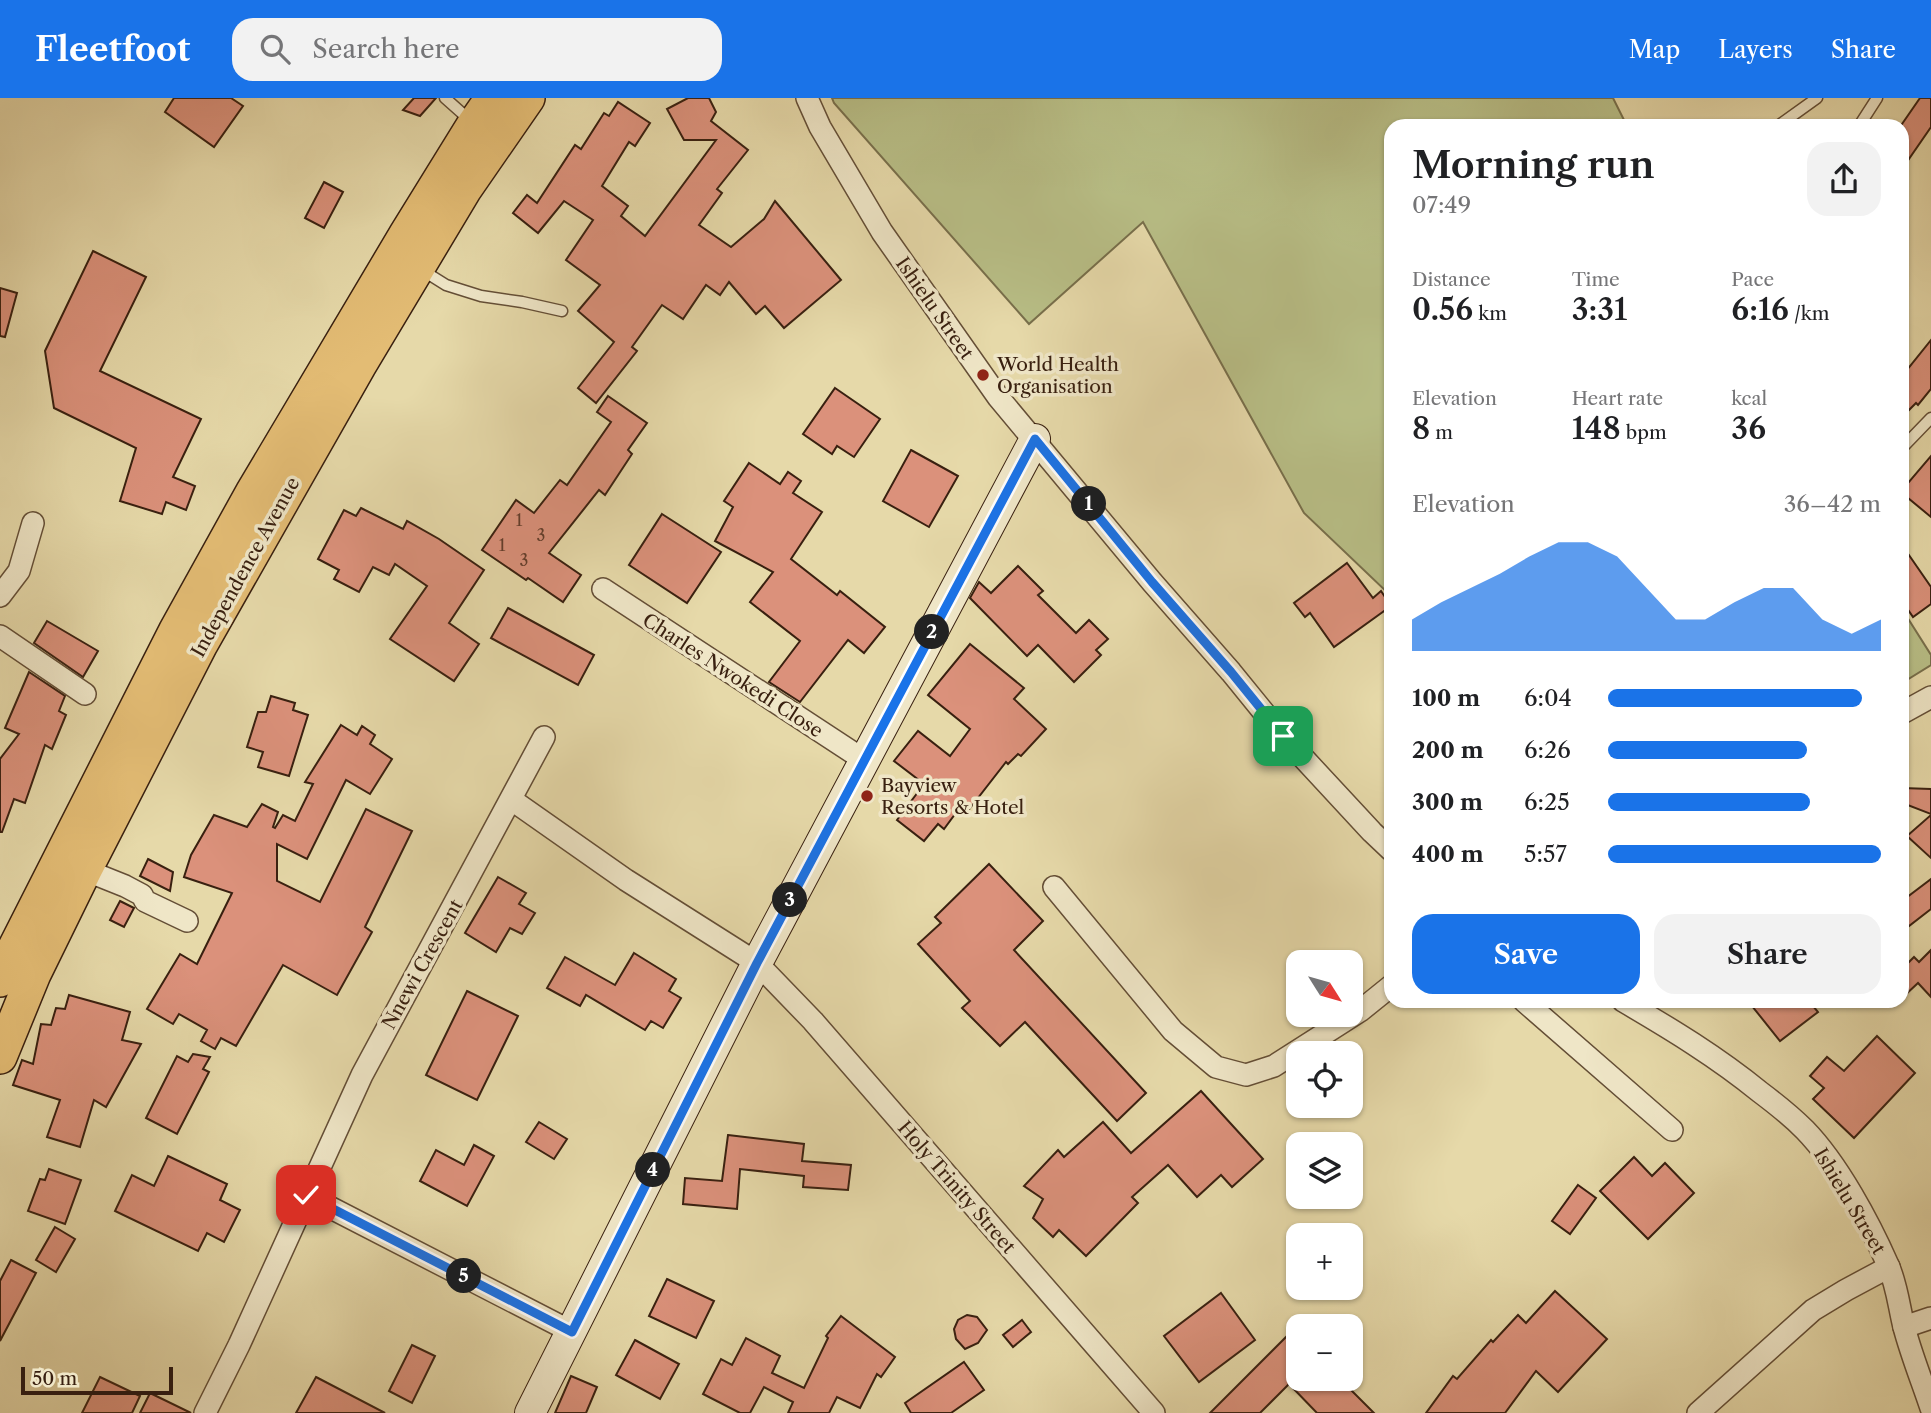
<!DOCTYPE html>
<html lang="en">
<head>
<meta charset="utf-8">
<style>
	body { margin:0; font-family:"Libre Caslon Text",serif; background:#f2f2f2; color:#202124; height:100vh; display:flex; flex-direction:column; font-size:26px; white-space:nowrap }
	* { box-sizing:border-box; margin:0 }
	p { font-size:23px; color:#757577 }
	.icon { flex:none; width:38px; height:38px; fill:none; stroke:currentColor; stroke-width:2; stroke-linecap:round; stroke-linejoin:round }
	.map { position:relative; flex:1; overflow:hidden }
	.side { position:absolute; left:1384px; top:21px; width:525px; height:889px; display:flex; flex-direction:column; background:#fff; border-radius:21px; box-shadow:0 2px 5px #0004 }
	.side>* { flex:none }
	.needle { width:46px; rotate:127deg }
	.controls { position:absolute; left:1286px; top:852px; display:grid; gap:14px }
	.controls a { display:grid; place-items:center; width:77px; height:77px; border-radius:14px; background:#fff; box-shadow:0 2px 5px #0004; font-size:35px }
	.scale { position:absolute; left:21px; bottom:18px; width:152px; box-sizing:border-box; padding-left:7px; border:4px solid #392010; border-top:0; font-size:19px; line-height:24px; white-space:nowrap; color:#392010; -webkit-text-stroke:5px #efe6c7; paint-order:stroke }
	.pin { position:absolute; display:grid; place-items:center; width:60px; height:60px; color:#fff; margin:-30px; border-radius:14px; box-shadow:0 4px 10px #0006 }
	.km { position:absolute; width:35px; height:35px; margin:-18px; border-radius:50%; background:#222; color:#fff; font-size:19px; line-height:35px; text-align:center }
	.round { display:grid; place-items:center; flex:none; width:74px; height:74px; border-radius:21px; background:#f2f2f2 }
	.head { display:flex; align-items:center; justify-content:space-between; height:119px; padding:0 28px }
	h1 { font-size:38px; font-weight:600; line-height:52px }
	.metrics { display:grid; grid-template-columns:repeat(3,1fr); gap:10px; height:119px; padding:7px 28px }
	.metrics div { display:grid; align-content:center }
	.metrics b { font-size:30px; font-weight:600 }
	.metrics small { font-size:19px; font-weight:400 }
	.metrics p { font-size:19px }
	.chart { height:196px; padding:14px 28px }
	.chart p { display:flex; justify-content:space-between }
	.chart svg { width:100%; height:126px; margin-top:7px; fill:#1a73e8; opacity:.7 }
	.cta { display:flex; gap:14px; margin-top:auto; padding:14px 28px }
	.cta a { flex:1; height:80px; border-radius:21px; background:#1a73e8; color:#fff; font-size:28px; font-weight:600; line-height:80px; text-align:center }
	.cta a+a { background:#f2f2f2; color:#202124 }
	ul { padding:0 28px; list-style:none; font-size:23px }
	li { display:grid; grid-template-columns:112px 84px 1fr; align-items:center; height:52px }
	li i { height:18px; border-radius:9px; background:#1a73e8 }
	header { display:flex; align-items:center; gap:42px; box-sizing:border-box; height:98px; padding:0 35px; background:#1a73e8; color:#fff }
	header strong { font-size:33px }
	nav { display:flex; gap:38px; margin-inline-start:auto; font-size:24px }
	.search { width:490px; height:63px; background:#f2f2f2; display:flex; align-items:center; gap:18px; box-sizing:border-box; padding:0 24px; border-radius:21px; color:#757577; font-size:26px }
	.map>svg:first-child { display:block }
</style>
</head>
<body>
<header>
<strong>Fleetfoot</strong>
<div class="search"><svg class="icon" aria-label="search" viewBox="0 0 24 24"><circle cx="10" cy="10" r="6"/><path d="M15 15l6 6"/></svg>Search here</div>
<nav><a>Map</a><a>Layers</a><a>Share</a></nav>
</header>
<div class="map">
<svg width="1931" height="1315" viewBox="0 0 1931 1315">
	<rect width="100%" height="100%" fill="#e6d9a9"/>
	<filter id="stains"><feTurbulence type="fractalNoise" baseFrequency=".00286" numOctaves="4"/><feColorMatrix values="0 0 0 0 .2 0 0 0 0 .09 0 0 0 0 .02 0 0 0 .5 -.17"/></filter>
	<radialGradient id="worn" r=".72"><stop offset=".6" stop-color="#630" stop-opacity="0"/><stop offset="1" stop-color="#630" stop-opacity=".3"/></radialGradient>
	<g fill="#b8be86" stroke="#786f4b" stroke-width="2">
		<polygon points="832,0 1613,0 1627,28 1391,28 1391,498 1304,415 1143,124 1029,226 834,5"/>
		<polygon points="1902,511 1931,557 1931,567 1902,585"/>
	</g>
	<g fill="#db917b" stroke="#392010" stroke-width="2">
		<polygon points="174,0 231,0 243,8 214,49 165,14"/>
		<polygon points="414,0 436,0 420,18 403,12"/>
		<polygon points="688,0 709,0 716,14 711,23 748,52 717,91 722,95 699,127 731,149 764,121 775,103 841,182 784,230 765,208 756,216 729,184 720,197 706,187 683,221 662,207 632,249 637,253 596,305 578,290 614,244 578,213 600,187 566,162 593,122 564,103 538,135 513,115 527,97 537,105 575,47 581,51 604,15 609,18 618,4 650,25 635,48 629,44 602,88 628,108 621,118 645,138 716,42 684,42 667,11"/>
		<polygon points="1920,0 1931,0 1931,29 1902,71 1902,26"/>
		<polygon points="324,84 343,94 324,130 305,120"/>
		<polygon points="93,153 146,179 100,273 201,321 173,379 195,388 186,412 166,404 162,416 120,403 136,350 54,310 45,253"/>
		<polygon points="0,190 17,195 5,239 0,238"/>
		<polygon points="1931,242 1931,291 1918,307 1916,305 1902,319 1902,278"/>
		<polygon points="835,290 880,321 854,359 837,348 832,356 803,336"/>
		<polygon points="608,298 647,325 628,352 632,356 605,397 599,392 549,455 581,477 563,504 528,480 526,482 482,452 516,402 534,415 560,382 567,387 611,324 597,314"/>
		<polygon points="911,352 958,378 929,429 883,403"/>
		<polygon points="1931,358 1931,419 1902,395 1902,392"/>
		<polygon points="749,365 780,386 788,374 801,383 793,395 822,414 791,461 837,497 840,493 885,529 864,555 848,542 800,604 769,584 800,543 750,504 773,474 715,443 733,409 724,403"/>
		<polygon points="361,410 403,431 407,423 439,441 484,472 449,525 479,546 454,583 390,541 427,488 395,466 389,477 373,469 359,494 334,481 339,472 318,461 344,412 356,418"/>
		<polygon points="662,416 721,454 687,505 629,467"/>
		<polygon points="1902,447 1931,489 1931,506 1913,519 1902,503"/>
		<polygon points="1347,465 1373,500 1381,493 1391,508 1334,549 1310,515 1305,519 1294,505"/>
		<polygon points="1018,468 1043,493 1038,497 1076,535 1089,522 1108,541 1096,552 1101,557 1074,584 1038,547 1027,558 970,500 979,484 991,495"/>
		<polygon points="508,510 594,557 578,587 491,540"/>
		<polygon points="47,523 98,553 83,579 34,545"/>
		<polygon points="970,546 1024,590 1014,601 1046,631 1021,658 1018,656 1008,666 1006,664 967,714 961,708 944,731 938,726 924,743 897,722 924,686 894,663 918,633 950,658 970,631 928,597"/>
		<polygon points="29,574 65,598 59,613 66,617 52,651 45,647 25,705 14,701 2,734 0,734 0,661 19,636 5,630"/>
		<polygon points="271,598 295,605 293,612 308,617 289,678 258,669 263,654 247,649 258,614 266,614"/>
		<polygon points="341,627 357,637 362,628 375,637 370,646 392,661 370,696 346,682 307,761 277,746 277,783 320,804 366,711 412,733 365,829 372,834 337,897 283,867 236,948 221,940 215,951 201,943 207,932 179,916 173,926 147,911 180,856 197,866 232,795 184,779 191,757 214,717 247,729 262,706 278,714 273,729 275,730 283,717 295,723 313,686 305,684"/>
		<polygon points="1902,690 1931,691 1931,716 1905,706"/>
		<polygon points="1931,717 1931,760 1907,738"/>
		<polygon points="148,761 173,774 170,793 140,778"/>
		<polygon points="989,766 1043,823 1014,852 1146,995 1117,1023 1025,924 1000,948 962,910 970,903 918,846 941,825 935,819"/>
		<polygon points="498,779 526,795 519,806 535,815 522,836 510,830 496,854 465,835"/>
		<polygon points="1931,781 1931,811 1909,828 1902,819 1902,803"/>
		<polygon points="120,803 134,810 124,829 110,822"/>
		<polygon points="1931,852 1931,899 1918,885 1902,900 1902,871 1914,859 1919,864"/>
		<polygon points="634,855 676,881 669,893 681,900 663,930 651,923 645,932 586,897 580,908 547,890 565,859 615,887"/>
		<polygon points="467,893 518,918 477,1002 426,977"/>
		<polygon points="69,897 130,914 122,942 141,946 106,1009 94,1002 80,1049 47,1039 60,1002 13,987 22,962 33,966 41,926 51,927 56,910 65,911"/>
		<polygon points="1748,903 1809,903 1818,914 1780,943"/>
		<polygon points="1877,938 1915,975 1854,1040 1813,1001 1824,990 1810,978 1827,959 1844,973"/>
		<polygon points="193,956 210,959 203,971 209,974 177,1036 146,1020 177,958 188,964"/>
		<polygon points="1201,993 1263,1061 1232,1089 1221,1077 1197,1099 1168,1067 1132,1099 1138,1105 1086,1158 1059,1132 1053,1139 1033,1120 1043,1101 1024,1088 1058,1052 1064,1059 1103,1024 1131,1055"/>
		<polygon points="539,1024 567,1041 554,1061 526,1044"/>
		<polygon points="728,1037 804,1046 802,1063 851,1067 848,1092 803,1089 804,1078 740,1071 737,1111 683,1106 685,1080 722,1083"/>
		<polygon points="474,1047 494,1058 467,1108 420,1083 436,1052 464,1067"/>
		<polygon points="168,1058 227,1086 220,1102 240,1112 224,1144 207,1135 198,1153 115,1113 132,1077 154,1088"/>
		<polygon points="1634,1059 1652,1078 1665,1065 1694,1095 1648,1141 1600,1093"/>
		<polygon points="49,1071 81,1082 65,1126 28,1113 40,1081 45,1082"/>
		<polygon points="1578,1087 1596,1100 1570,1136 1552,1123"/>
		<polygon points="55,1129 75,1141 56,1174 36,1162"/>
		<polygon points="11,1162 36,1175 0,1243 0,1183"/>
		<polygon points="667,1181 714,1203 696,1240 649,1218"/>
		<polygon points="1555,1193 1607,1241 1558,1294 1536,1273 1505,1315 1426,1315 1453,1278 1457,1281 1491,1242 1493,1244 1518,1217 1526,1225"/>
		<polygon points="1221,1195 1255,1242 1199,1284 1164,1238"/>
		<polygon points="967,1217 977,1219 987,1232 978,1245 965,1251 956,1241 954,1231 958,1222"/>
		<polygon points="841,1218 895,1259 881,1279 877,1276 860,1310 837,1299 829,1315 788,1315 793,1304 764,1289 750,1315 740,1315 703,1296 721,1261 732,1267 746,1240 780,1258 772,1275 804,1290 828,1240 826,1238"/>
		<polygon points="1022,1222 1031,1234 1013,1249 1003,1237"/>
		<polygon points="1298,1227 1298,1281 1340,1281 1374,1315 1317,1315 1289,1286 1260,1315 1210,1315"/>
		<polygon points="635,1242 679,1266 660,1301 616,1277"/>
		<polygon points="412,1247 435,1258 412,1305 389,1293"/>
		<polygon points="964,1264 984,1292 951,1315 911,1315 905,1305"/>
		<polygon points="571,1278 597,1289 586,1315 555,1315"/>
		<polygon points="100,1279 140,1298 132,1315 82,1315"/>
		<polygon points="316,1279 385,1315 296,1315"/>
		<polygon points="150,1295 191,1315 140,1315"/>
	</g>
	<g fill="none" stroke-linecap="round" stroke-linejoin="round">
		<defs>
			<g id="lane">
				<polyline points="445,0 472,24"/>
				<polyline points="1778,28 1817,0"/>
				<polyline points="1859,28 1877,0"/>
				<polyline points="422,172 446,187 481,198 522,204 562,213"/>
				<polyline points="1902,350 1931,320"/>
			</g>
			<g id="street">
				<polyline points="807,0 820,29 882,134 998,299 1152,484 1231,574 1283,638 1372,734 1391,752"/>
				<polyline points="603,491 864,662"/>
				<polyline points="0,498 19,473 33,425"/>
				<polyline points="0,538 85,596"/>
				<polyline points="1902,615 1931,599"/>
				<polyline points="512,702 626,782 757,865 813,923 1154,1315"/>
				<polyline points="85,772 125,788 142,797 145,803 187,823"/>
				<polyline points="1054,789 1173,933 1216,969 1246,977 1274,968 1360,913 1391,888"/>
				<polyline points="1524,903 1672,1032"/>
				<path d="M 1623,903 C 1671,931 1717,959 1760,994 C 1776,1006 1791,1018 1805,1032 C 1838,1066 1869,1124 1888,1167 C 1897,1187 1899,1209 1904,1229 C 1911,1256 1922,1283 1931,1310"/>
				<polyline points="306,1097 572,1234"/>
				<polyline points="1904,1229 1931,1220"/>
				<polyline points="205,1315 239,1247 362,977 544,639"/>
				<polyline points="1698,1315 1813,1212 1846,1192 1889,1169"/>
			</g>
			<polyline id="secondary" points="530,1315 757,865 1035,341"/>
			<g id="primary">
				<polyline points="0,882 8,863 176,532 252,395 406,136 474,26 492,0"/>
				<polyline points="0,959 34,876 85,772 201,546 359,268 465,91 528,0"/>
			</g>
		</defs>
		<use href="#lane" stroke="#644e36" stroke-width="13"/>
		<use href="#street" stroke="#644e36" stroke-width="24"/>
		<use href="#secondary" stroke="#392010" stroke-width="32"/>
		<use href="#primary" stroke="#392010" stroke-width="36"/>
		<use href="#lane" stroke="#efe6c7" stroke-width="10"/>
		<use href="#street" stroke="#efe6c7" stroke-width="21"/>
		<use href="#secondary" stroke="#efe6c7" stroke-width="30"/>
		<use href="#primary" stroke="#e3bc74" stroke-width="33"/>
	</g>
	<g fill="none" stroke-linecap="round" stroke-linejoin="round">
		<defs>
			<polyline id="route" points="306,1097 572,1234 757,865 1035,341 1152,484 1231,574 1283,638"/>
		</defs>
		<use href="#route" stroke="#fff" stroke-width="14"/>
		<use href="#route" stroke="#1a73e8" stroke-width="9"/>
	</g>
	<g fill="#8f2418" stroke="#efe6c7" stroke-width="2.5">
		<circle cx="983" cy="277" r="7"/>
		<circle cx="867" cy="698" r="7"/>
	</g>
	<g text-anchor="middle" stroke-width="7" stroke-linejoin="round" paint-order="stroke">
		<g font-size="16" fill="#623c2b">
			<text x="519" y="428">1</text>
			<text x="541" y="443">3</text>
			<text x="502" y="453">1</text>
			<text x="524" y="468">3</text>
		</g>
		<g font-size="19" fill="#392010" stroke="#efe6c7">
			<text transform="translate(935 210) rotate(55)" y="7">Ishielu Street</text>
			<text transform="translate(245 469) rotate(-61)" y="7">Independence Avenue</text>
			<text transform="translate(733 577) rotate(33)" y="7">Charles Nwokedi Close</text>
			<text transform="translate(422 866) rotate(-61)" y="7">Nnewi Crescent</text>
			<text transform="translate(957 1089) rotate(49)" y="7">Holy Trinity Street</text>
			<text transform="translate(1850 1103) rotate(59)" y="7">Ishielu Street</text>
		</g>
		<g font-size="19" fill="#392010" stroke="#efe6c7" text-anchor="start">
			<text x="997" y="273">World Health<tspan x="997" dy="22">Organisation</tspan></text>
			<text x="881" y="694">Bayview<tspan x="881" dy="22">Resorts &amp; Hotel</tspan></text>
		</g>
	</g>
	<rect width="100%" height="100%" filter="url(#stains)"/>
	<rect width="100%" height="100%" fill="url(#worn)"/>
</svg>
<div class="controls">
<a><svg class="needle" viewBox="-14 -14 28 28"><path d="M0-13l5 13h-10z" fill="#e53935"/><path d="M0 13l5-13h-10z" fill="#757577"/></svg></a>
<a><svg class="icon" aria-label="locate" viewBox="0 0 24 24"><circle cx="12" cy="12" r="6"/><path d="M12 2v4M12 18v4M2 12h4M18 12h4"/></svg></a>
<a><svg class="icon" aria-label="layers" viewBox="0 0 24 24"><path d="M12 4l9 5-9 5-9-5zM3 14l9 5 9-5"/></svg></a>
<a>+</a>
<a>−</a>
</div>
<div class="scale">50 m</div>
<div class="pin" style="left:1283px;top:638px;background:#1e9e55"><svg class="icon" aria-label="arrive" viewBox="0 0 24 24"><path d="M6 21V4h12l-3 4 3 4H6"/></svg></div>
<div class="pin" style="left:306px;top:1097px;background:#d93025"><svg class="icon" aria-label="check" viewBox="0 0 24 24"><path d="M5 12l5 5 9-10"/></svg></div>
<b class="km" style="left:1089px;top:406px">1</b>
<b class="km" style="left:932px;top:534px">2</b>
<b class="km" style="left:790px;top:802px">3</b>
<b class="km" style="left:653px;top:1072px">4</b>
<b class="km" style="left:464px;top:1178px">5</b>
<section class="side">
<div class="head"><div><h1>Morning run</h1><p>07:49</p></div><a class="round"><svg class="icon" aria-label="share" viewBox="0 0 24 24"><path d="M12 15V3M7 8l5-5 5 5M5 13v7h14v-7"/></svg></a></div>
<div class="metrics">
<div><p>Distance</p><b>0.56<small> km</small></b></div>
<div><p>Time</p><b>3:31</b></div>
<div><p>Pace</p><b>6:16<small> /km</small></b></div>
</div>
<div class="metrics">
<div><p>Elevation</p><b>8<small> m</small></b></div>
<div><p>Heart rate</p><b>148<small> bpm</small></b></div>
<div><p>kcal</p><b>36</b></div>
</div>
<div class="chart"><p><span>Elevation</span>36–42 m</p>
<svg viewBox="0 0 160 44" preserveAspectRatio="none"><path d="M0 44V33L10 27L20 22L30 17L40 11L50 6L60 6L70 11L80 22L90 33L100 33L110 27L120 22L130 22L140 33L150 38L160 33V44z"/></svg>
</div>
<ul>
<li><b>100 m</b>6:04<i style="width:93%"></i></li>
<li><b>200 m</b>6:26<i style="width:73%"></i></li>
<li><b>300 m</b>6:25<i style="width:74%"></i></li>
<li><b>400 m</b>5:57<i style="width:100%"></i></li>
</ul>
<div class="cta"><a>Save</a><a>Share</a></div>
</section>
</div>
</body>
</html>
